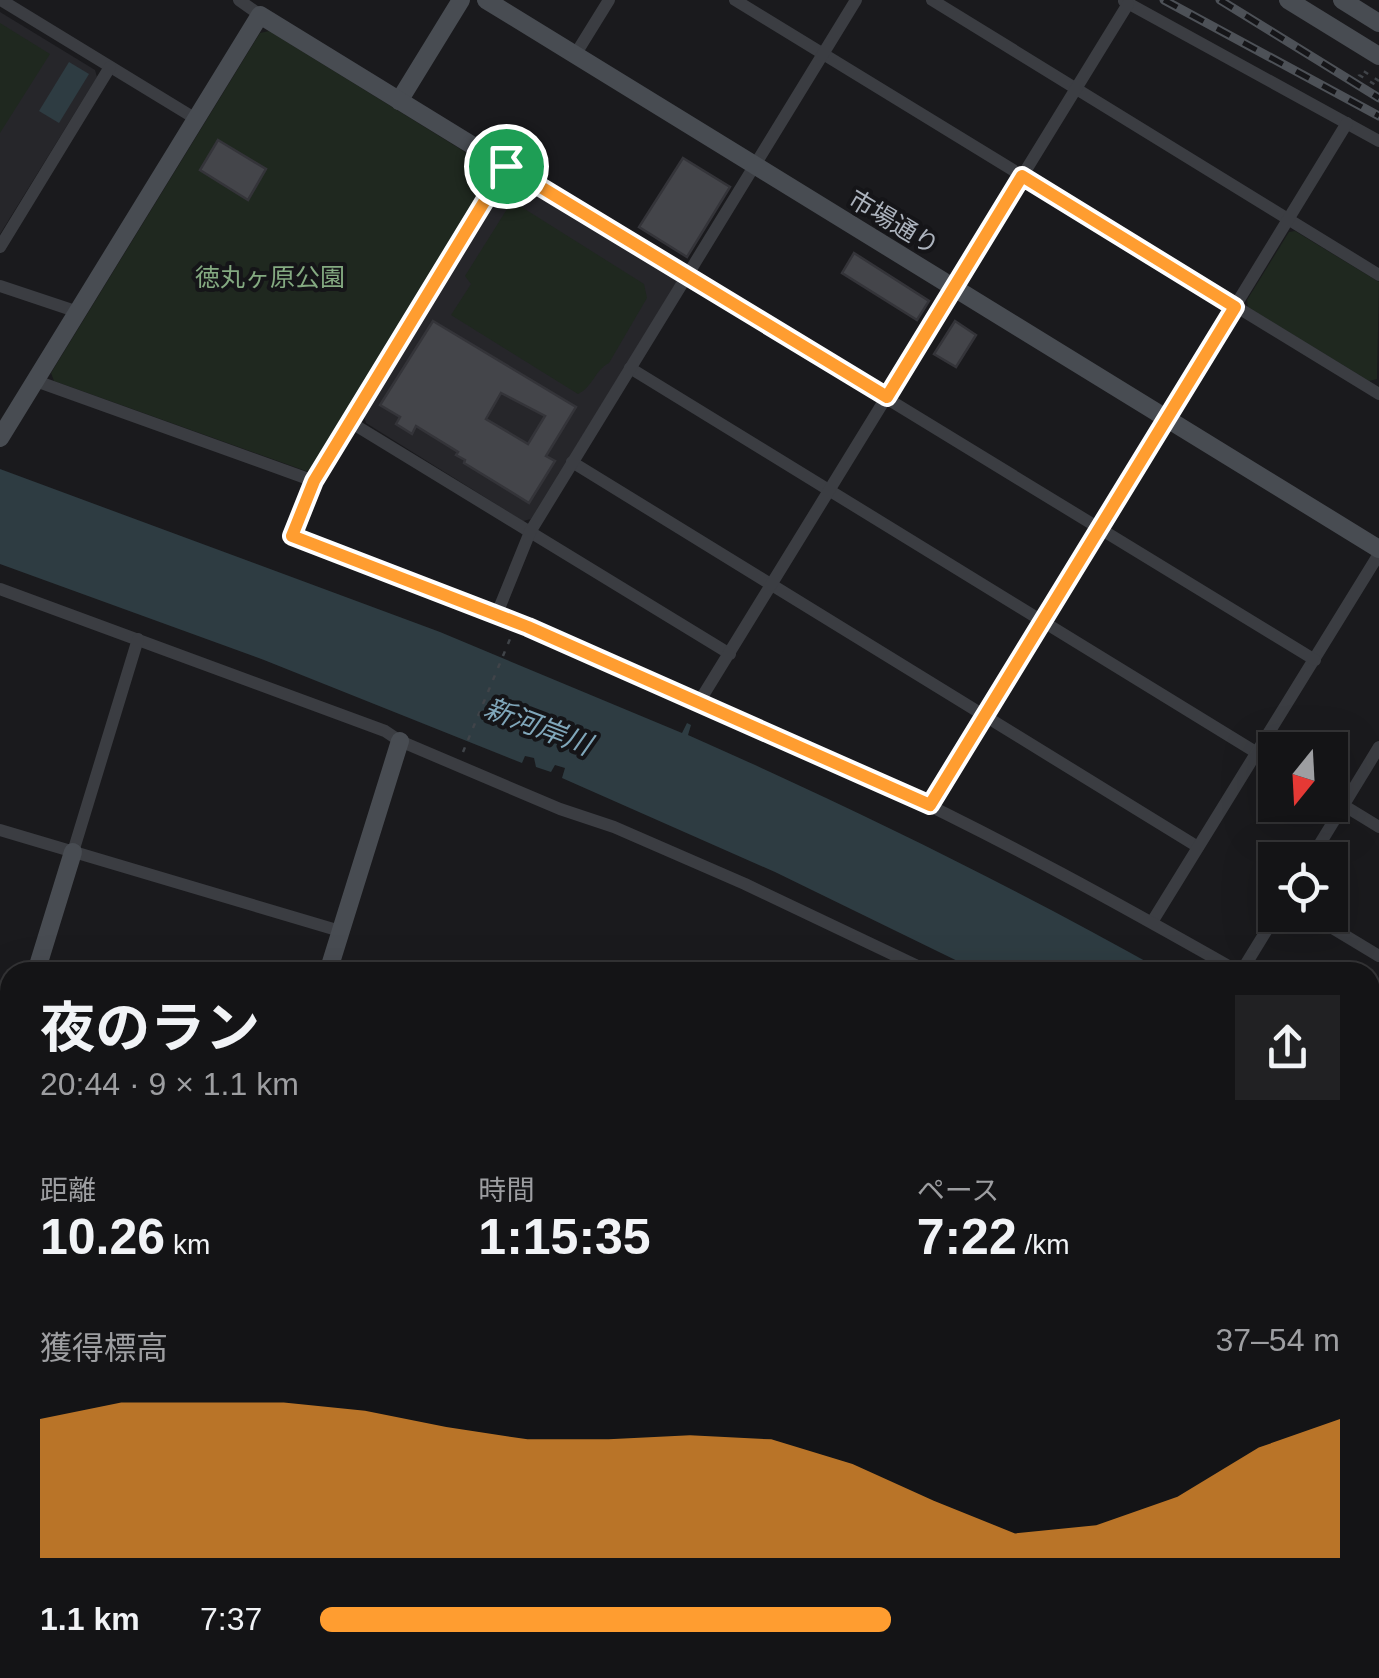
<!DOCTYPE html>
<html lang="ja">
<head>
<meta charset="utf-8">
<style>
	body { margin:0; font-family:Arial,"Noto Sans JP",sans-serif; background:#212123; color:#f1f3f6; height:100vh; display:flex; flex-direction:column; font-size:38px; white-space:nowrap }
	* { box-sizing:border-box; margin:0 }
	p { font-size:32px; color:#9d9ea1 }
	.icon { flex:none; width:55px; height:55px; fill:none; stroke:currentColor; stroke-width:2; stroke-linecap:round; stroke-linejoin:round }
	.map { position:relative; flex:1; overflow:hidden }
	.details { position:absolute; left:0px; top:962px; width:1380px; height:718px; display:flex; flex-direction:column; background:#141416; border-radius:30px 30px 0 0; box-shadow:0 10px 40px #0002,0 0 0 2px #333335 }
	.details>* { flex:none }
	.needle { width:65px; rotate:198deg }
	.controls { position:absolute; left:1258px; top:732px; display:grid; gap:20px }
	.controls a { display:grid; place-items:center; width:90px; height:90px; border-radius:0px; background:#141416; box-shadow:0 10px 40px #0002,0 0 0 2px #333335; font-size:50px }
	.pin { position:absolute; display:grid; place-items:center; width:85px; height:85px; color:#fff; margin:-42px; border:5px solid #fff; border-radius:50%; box-shadow:0 2px 10px #0007 }
	.round { display:grid; place-items:center; flex:none; width:105px; height:105px; border-radius:0px; background:#212123 }
	.head { display:flex; align-items:center; justify-content:space-between; height:170px; padding:0 40px }
	h1 { font-size:55px; font-weight:700; line-height:75px }
	.figures { display:grid; grid-template-columns:repeat(3,1fr); gap:15px; height:170px; padding:10px 40px }
	.figures div { display:grid; align-content:center }
	.figures b { font-size:50px; font-weight:700 }
	.figures small { font-size:28px; font-weight:400 }
	.figures p { font-size:28px }
	.chart { height:280px; padding:20px 40px }
	.chart p { display:flex; justify-content:space-between }
	.chart svg { width:100%; height:180px; margin-top:10px; fill:#ff9d30; opacity:.7 }
	ul { padding:0 40px; list-style:none; font-size:32px }
	li { display:grid; grid-template-columns:160px 120px 1fr; align-items:center; height:75px }
	li i { height:25px; border-radius:12px; background:#ff9d30 }
	.map>svg:first-child { display:block }
</style>
</head>
<body>
<div class="map">
<svg width="1379" height="1678" viewBox="0 0 1379 1678">
	<rect width="100%" height="100%" fill="#1a1a1d"/>
	<g fill="#26262a">
		<polygon points="0,12 95,70 97,77 0,234"/>
		<polygon points="516,179 675,276 677,283 531,519 523,521 366,423 364,416 509,180"/>
	</g>
	<g fill="#1f281f">
		<polygon points="0,23 50,54 0,133"/>
		<polygon points="269,31 491,168 493,175 313,469 306,471 54,381 51,373 260,33"/>
		<path d="M 512,201 L 644,284 L 647,298 L 609,363 C 594,371 593,387 578,394 L 451,315 L 471,284 L 465,276 Z"/>
		<polygon points="1295,231 1379,282 1377,379 1369,381 1248,307 1247,300 1289,232"/>
	</g>
	<g fill="#2e3c42">
		<polygon points="69,62 89,74 59,123 39,111"/>
		<path d="M 0,469 L 440,632 L 682,733 L 687,723 L 691,725 L 688,735 C 851,807 1010,885 1165,972 L 980,972 L 775,872 L 562,778 L 565,768 L 555,765 L 551,772 L 536,767 L 534,758 L 525,756 L 522,763 L 264,660 L 0,564 Z"/>
	</g>
	<g fill="#44454a" stroke="#343439" stroke-width="2.5" fill-rule="evenodd">
		<polygon points="218,140 266,169 248,200 200,170"/>
		<polygon points="683,158 730,187 687,257 639,227"/>
		<polygon points="854,253 929,301 917,320 842,273"/>
		<path d="M 433,321 L 576,407 L 546,456 L 555,461 L 529,503 L 464,463 L 465,460 L 456,455 L 458,452 L 416,426 L 412,434 L 396,424 L 400,417 L 380,405 ZM 501,393 L 545,416 L 528,444 L 486,419 Z"/>
		<polygon points="955,321 976,335 956,367 934,354"/>
	</g>
	<g fill="none" stroke-linecap="round" stroke-linejoin="round">
		<g stroke="#404449" stroke-width="2.5" stroke-dasharray="5 8" stroke-linecap="butt">
			<polyline points="1379,81 1362,70 1359,75 1379,87"/>
			<polyline points="463,752 510,639"/>
		</g>
		<g stroke="#3b3d42" stroke-width="6">
			<polyline points="1370,1462 1379,1465"/>
			<polyline points="0,1549 10,1517"/>
			<polyline points="1232,1678 1235,1670"/>
		</g>
		<g stroke="#3b3d42" stroke-width="12">
			<polyline points="1,0 196,119"/>
			<polyline points="239,0 260,15"/>
			<polyline points="735,0 1379,394"/>
			<polyline points="932,0 1379,275"/>
			<polyline points="1124,1 1379,141"/>
			<polyline points="575,55 609,0"/>
			<polyline points="0,247 110,67"/>
			<polyline points="0,286 78,312"/>
			<polyline points="630,368 1275,764"/>
			<polyline points="36,381 314,481"/>
			<polyline points="350,422 730,654"/>
			<polyline points="572,462 1198,847"/>
			<polyline points="0,589 385,731 400,741 560,809 614,827 745,884 930,972"/>
			<polyline points="496,616 530,532 856,0"/>
			<polyline points="699,702 1128,4"/>
			<polyline points="1330,797 1379,827"/>
			<polyline points="930,805 1347,123"/>
			<polyline points="0,830 340,931"/>
			<polyline points="73,852 138,639"/>
			<polyline points="1310,860 1379,747"/>
			<polyline points="1311,915 1379,956"/>
			<polyline points="1152,922 1379,554"/>
			<path d="M 1239,972 C 1121,905 1002,839 878,781 C 687,690 489,613 291,536 L 314,481 L 506,166 L 1315,660"/>
			<polyline points="1241,972 1276,915"/>
			<polyline points="1370,1053 1379,1059"/>
			<polyline points="1370,1231 1379,1237"/>
			<polyline points="0,1439 10,1442"/>
			<polyline points="0,1576 10,1579"/>
		</g>
		<g stroke="#484c52" stroke-width="18">
			<polyline points="486,0 1379,549"/>
			<polyline points="1288,0 1379,56"/>
			<polyline points="1342,0 1379,23"/>
			<polyline points="399,101 461,0"/>
			<polyline points="0,438 260,15 506,166"/>
			<polyline points="36,972 73,852"/>
			<polyline points="328,972 400,741"/>
			<polyline points="0,1083 10,1055"/>
			<polyline points="113,1678 115,1670"/>
		</g>
		<defs>
			<g id="rail">
				<polyline points="1164,0 1379,116"/>
				<polyline points="1220,0 1379,98"/>
			</g>
		</defs>
		<use href="#rail" stroke="#4d5157" stroke-width="9"/>
		<use href="#rail" stroke="#151518" stroke-width="5" stroke-dasharray="15" stroke-linecap="butt"/>
	</g>
	<g fill="none" stroke-linecap="round" stroke-linejoin="round">
		<defs>
			<polygon id="route" points="506,166 887,397 1022,176 1235,307 930,805 528,627 292,536 314,481"/>
		</defs>
		<use href="#route" stroke="#fff" stroke-width="20"/>
		<use href="#route" stroke="#ff9d30" stroke-width="12"/>
	</g>
	<g text-anchor="middle" stroke-width="8" stroke-linejoin="round" paint-order="stroke">
		<g font-size="25" fill="#acb3bd" stroke="#151518">
			<text transform="translate(894 222) rotate(31)" y="9">市場通り</text>
		</g>
		<g font-size="25" fill="#84aa81" stroke="#151518">
			<text x="270" y="286">徳丸ヶ原公園</text>
		</g>
		<g font-size="28" font-style="italic" fill="#80a7ba" stroke="#151518">
			<text transform="translate(538 726) rotate(21)" y="10">新河岸川</text>
		</g>
	</g>
</svg>
<div class="controls">
<a><svg class="needle" viewBox="-14 -14 28 28"><path d="M0-13l5 13h-10z" fill="#e53935"/><path d="M0 13l5-13h-10z" fill="#9d9ea1"/></svg></a>
<a><svg class="icon" aria-label="locate" viewBox="0 0 24 24"><circle cx="12" cy="12" r="6"/><path d="M12 2v4M12 18v4M2 12h4M18 12h4"/></svg></a>
</div>
<div class="pin" style="left:506px;top:166px;background:#1e9e55"><svg class="icon" aria-label="arrive" viewBox="0 0 24 24"><path d="M6 21V4h12l-3 4 3 4H6"/></svg></div>
<section class="details">
<div class="head"><div><h1>夜のラン</h1><p>20:44 · 9 × 1.1 km</p></div><a class="round"><svg class="icon" aria-label="share" viewBox="0 0 24 24"><path d="M12 15V3M7 8l5-5 5 5M5 13v7h14v-7"/></svg></a></div>
<div class="figures">
<div><p>距離</p><b>10.26<small> km</small></b></div>
<div><p>時間</p><b>1:15:35</b></div>
<div><p>ペース</p><b>7:22<small> /km</small></b></div>
</div>
<div class="chart"><p><span>獲得標高</span>37–54 m</p>
<svg viewBox="0 0 160 44" preserveAspectRatio="none"><path d="M0 44V10L10 6L20 6L30 6L40 8L50 12L60 15L70 15L80 14L90 15L100 21L110 30L120 38L130 36L140 29L150 17L160 10V44z"/></svg>
</div>
<ul>
<li><b>1.1 km</b>7:37<i style="width:56%"></i></li>
</ul>
</section>
</div>
</body>
</html>
